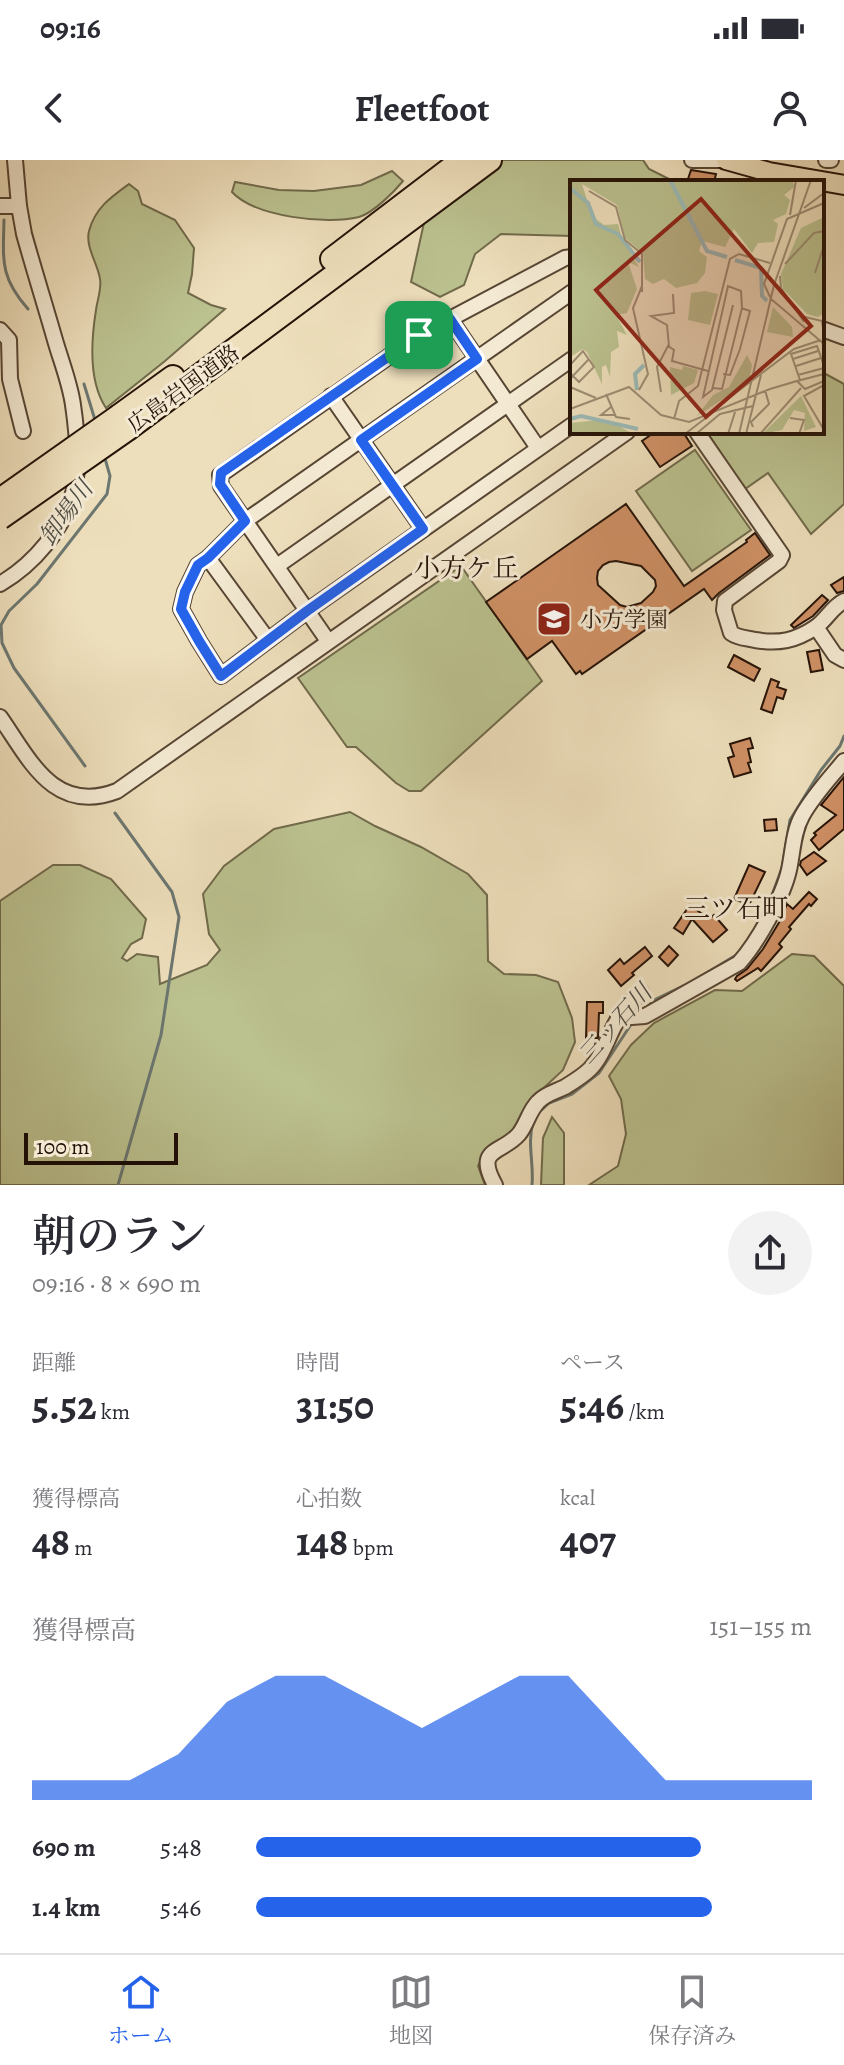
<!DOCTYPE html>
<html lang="ja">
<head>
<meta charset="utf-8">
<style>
	body { margin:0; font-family:Alegreya,"Noto Serif JP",serif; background:#f2f2f3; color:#2b2b33; height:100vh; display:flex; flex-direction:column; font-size:30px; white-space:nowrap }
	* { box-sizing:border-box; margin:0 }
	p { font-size:26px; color:#7c7c81 }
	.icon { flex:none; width:44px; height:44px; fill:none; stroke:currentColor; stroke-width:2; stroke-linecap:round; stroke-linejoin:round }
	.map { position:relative; height:1025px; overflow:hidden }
	.sheet { display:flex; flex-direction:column; background:#fff; flex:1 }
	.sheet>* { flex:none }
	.scale { position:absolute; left:24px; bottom:20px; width:154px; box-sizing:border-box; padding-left:8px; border:4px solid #251207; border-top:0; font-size:22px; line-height:28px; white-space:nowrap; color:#251207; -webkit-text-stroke:6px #f4ead3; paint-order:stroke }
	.pin { position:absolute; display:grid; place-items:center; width:68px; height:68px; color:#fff; margin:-34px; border-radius:16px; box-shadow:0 4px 12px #0006 }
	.round { display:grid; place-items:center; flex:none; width:84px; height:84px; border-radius:42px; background:#f2f2f3 }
	.headline { display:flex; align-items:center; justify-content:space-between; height:136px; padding:0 32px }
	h1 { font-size:44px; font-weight:600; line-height:60px }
	.stats { display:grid; grid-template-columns:repeat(3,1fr); gap:12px; height:136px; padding:8px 32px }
	.stats div { display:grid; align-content:center }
	.stats b { font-size:40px; font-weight:600 }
	.stats small { font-size:22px; font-weight:400 }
	.stats p { font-size:22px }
	.chart { height:224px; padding:16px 32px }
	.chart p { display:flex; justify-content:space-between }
	.chart svg { width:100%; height:144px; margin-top:8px; fill:#2563eb; opacity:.7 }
	ul { padding:0 32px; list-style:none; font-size:26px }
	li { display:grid; grid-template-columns:128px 96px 1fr; align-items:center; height:60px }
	li i { height:20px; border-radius:10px; background:#2563eb }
	.status { display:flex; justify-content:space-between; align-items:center; height:56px; padding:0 40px; background:#fff; direction:ltr }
	.status svg { height:22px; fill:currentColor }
	header { display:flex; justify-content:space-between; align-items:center; height:104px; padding:0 32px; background:#fff; font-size:36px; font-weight:600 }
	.tab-bar { display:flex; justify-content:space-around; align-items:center; height:112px; border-top:2px solid #e1e1e2; background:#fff; font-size:22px; color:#7c7c81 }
	.tab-bar a { display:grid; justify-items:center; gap:4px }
	.tab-bar .on { color:#2563eb }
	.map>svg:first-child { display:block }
</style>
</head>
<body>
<div class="status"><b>09:16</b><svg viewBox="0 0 49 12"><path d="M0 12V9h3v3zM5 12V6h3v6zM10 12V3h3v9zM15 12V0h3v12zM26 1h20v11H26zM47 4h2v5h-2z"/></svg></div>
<header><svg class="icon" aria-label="back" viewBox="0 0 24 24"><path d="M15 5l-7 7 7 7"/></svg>Fleetfoot<svg class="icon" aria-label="person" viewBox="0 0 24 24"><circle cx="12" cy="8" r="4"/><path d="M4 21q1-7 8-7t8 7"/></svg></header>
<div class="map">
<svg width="844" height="1025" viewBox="0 0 844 1025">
	<rect width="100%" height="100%" fill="#eedfbc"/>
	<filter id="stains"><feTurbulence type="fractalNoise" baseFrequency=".0025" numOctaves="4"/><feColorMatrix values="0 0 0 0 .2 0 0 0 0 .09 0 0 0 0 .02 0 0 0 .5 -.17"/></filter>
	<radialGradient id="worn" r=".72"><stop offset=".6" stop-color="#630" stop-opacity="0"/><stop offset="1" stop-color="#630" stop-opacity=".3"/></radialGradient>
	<g fill="#bbc18f" stroke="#706a4b" stroke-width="2">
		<polygon points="499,0 643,0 649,9 675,22 572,22 572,76 501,74 475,94 464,125 440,137 411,122 425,58"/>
		<path d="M 392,11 L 403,21 C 394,32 373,53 359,57 C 327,65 255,57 232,32 L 235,22 L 279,30 L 314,31 L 361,25 Z"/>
		<path d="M 129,24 L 138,31 L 142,44 L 175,60 L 194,88 L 192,114 L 188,133 L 211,145 L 225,149 L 165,201 L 106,248 C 88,221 91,181 96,150 C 97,141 102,128 100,119 C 98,104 85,87 89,71 C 95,48 111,37 129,24 Z"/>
		<polygon points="822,212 844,224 844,344 811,374 768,313 745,329 707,272 822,272"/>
		<polygon points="695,290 751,370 692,411 636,331"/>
		<polygon points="461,406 542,521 421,631 409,631 396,623 356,587 347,587 298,518"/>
		<polygon points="350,652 375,666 421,687 468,714 487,735 488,801 504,814 536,815 558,822 572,858 575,882 563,910 532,939 513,970 485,991 478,1006 485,1025 0,1025 0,741 53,705 80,705 111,719 146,759 142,778 131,784 122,798 127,801 137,794 158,797 160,824 207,805 220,790 209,774 203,734 224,706 274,669"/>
		<polygon points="792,794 814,796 844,826 844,1025 589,1025 618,1006 626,974 621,939 609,916 631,885 654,863 715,830 742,831"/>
		<polygon points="552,957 564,973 564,1025 541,1025 543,978"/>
	</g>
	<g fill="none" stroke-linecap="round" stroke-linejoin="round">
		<g stroke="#6c7771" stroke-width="3">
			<path d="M 4,60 C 3,101 0,117 28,149"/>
			<polyline points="84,224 95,260"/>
			<polyline points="85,606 14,508 2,483 1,465 9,451 37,424 107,334 110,316 104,295"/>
			<polyline points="115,653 172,732 179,757 161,875 118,1025"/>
			<polyline points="754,771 772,735 782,708 790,660 821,610 840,586 844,576"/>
			<polyline points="690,823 738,794"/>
			<polyline points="646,849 654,840 683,826"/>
			<polyline points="536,955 549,943 572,934 599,913 632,863"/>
			<path d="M 532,1025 C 534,1003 527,984 533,962"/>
		</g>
	</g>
	<g fill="#d09166" stroke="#251207" stroke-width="2" fill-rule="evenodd">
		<polygon points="691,10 716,14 714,22 699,22 688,19"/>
		<polygon points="655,272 683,272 692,286 660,307 642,281"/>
		<path d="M 626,344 L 684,426 L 747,382 L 746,380 L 755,373 L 770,395 L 719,433 L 712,440 L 704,429 L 582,514 L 580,511 L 576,514 L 552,481 L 527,499 L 486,442 ZM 616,401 L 641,406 L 655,420 L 656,426 L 653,432 L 641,443 L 627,447 L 620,445 L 598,425 L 597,418 L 598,411 L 603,405 L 609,402 Z"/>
		<polygon points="844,417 844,431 837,433 831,425"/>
		<polygon points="822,435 828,440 813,456 797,466 794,468 791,465"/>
		<polygon points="819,490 823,510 811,512 807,492"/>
		<polygon points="734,495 760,509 754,521 728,507"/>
		<polygon points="771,519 779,522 777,527 786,530 783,539 777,537 772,553 761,549"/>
		<polygon points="750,578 753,588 748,589 751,602 748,603 751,612 734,617 728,598 734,596 730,584"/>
		<polygon points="844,617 844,669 819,690 811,680 816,675 814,673 836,655 821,645"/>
		<polygon points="776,659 777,670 765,671 764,660"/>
		<polygon points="814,692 826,701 807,715 800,705 801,701"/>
		<polygon points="749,705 765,712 749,745 734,739"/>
		<polygon points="809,732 817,739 811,746 809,744 789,767 791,769 779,784 782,787 761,811 758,808 737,821 735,819 737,816 747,809 763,789 783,756 782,755 787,744 793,749"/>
		<polygon points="690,745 709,759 714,755 727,770 713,782 692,759 683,774 674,768"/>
		<polygon points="669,786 678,795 668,806 659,797"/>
		<polygon points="645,787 652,796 632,813 634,815 621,826 608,810 620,799 624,804"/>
		<polygon points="587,842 603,842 603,853 599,853 598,878 586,878"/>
	</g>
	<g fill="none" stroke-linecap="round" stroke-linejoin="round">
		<defs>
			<g id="minor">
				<polyline points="692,0 727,0"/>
				<polyline points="826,0 831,0"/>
				<polyline points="0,46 19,46"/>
				<polyline points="572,132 245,361 208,398 198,405 185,432 181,449 199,481 221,516 307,451 572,265"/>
				<polyline points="450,159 538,288"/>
				<polyline points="822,169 844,177"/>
				<polyline points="0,170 9,180 10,219 23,271"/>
				<polyline points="331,236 423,369"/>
				<path d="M 697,272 L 782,395 L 779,401 L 725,441 L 724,450 L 731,473 C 738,478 746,478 755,480 C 779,484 795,481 816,467 C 827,459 832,447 844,441"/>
				<polyline points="208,398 268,480"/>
				<polyline points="277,406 572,199"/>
				<path d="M 0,424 C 34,404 64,369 74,330 C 80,303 77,272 73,245 C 70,223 61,201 55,180 C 45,145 34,110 24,74 L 19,46 L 15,0"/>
				<polyline points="816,467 835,495 844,500"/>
				<polyline points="328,481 221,326 220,315 418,176 565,98 572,97"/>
				<path d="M 0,557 C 30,600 54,655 117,631 L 627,272"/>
				<path d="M 618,858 L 645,856 L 739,803 C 757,783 783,737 789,710 C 793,692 793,672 802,656 C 813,636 830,618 844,601"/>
				<path d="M 495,1025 C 474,987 502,994 519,974 C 527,964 529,951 538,942 C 545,934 555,932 565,927 C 573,922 583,916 590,909 C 603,896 608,876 617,861 C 624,850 632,841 641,832"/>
			</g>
			<polyline id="major" points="726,0 769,12 844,25"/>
			<g id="highway">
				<polyline points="332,99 462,0"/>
				<polyline points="119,256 173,217"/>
				<polyline points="129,268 490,0"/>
			</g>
		</defs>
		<use href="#minor" stroke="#574534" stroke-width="18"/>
		<use href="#major" stroke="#251207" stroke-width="22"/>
		<use href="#highway" stroke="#251207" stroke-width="26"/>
		<use href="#minor" stroke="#f4ead3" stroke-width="14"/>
		<use href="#major" stroke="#eedfbc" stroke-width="18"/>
		<use href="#highway" stroke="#eedfbc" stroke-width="22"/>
		<defs>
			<g id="highway-bridge">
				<polyline points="0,340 119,256"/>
				<polyline points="0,358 129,268"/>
			</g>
		</defs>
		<use href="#highway-bridge" stroke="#251207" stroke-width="26" stroke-linecap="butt"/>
		<use href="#highway-bridge" stroke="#eedfbc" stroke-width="22"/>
	</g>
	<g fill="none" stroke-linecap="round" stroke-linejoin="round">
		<defs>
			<polygon id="route" points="450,159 477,199 361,280 423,369 307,451 221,516 199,481 181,449 185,432 198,405 208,398 245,361 220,324 221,313 418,176"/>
		</defs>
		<use href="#route" stroke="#fff" stroke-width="16"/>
		<use href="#route" stroke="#2563eb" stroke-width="10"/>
	</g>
	<defs>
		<symbol id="school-square" viewBox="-11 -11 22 22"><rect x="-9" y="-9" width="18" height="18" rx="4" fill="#8f2418" stroke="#f4ead3"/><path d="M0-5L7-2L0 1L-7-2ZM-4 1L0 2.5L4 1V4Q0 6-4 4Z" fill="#fff"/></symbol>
	</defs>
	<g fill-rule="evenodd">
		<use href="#school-square" x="534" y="439" width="40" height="40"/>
	</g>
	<g text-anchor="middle" stroke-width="6" stroke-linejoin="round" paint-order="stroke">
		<g font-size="22" fill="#251207" stroke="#f4ead3">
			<text transform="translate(183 228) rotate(-36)" y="8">広島岩国道路</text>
		</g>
		<g font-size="22" fill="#251207" stroke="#f4ead3" text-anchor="start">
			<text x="580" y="467">小方学園</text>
		</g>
		<g font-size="24" font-style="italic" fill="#4e4d45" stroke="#f4ead3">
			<text transform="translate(66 353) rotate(-54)" y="8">卸場川</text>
			<text transform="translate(615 864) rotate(-48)" y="8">三ッ石川</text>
		</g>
		<g font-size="26" fill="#251207" stroke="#f4ead3">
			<text x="466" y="417">小方ケ丘</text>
			<text x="736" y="757">三ツ石町</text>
		</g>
	</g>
	<g transform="translate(570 20)">
		<rect width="254" height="254" fill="#eedfbc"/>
		<path d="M 0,0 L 223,0 L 224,7 L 214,15 L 220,20 L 216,34 L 203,40 L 208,44 L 204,62 L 188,63 L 182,73 L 164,49 L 155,67 L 132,61 L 129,71 L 137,77 L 135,93 L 127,103 L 106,108 L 94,99 L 83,104 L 75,99 L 73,73 L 55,58 L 47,25 L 12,4 L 22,36 L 34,45 L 48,44 L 52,59 L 69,87 L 58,82 L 67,109 L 57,133 L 46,135 L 57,155 L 47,151 L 49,167 L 41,172 L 40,197 L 36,185 L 32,187 L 32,204 L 17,172 L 13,169 L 0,177 ZM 254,37 L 254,133 L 248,137 L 237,134 L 213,109 L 211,94 L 231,48 ZM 135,111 L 148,114 L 140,145 L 118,140 L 121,113 ZM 203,127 L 222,147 L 223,157 L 197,152 ZM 177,175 L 182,185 L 179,202 L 127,236 L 143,215 L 159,207 ZM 113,186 L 128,190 L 124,203 L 101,215 L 100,187 L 112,190 ZM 231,216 L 246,247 L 234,251 L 235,233 L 224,230 L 212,250 L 192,254 ZM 29,240 L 47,245 L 63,254 L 0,254 L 0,243 Z" fill="#bbc18f"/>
		<path fill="none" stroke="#9bbbb8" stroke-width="4" d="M 100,0 L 137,71 L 157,77M 0,8 L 18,23 L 26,44 L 48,54 L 70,82M 165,80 L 191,88 L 192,116 L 197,121M 67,210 L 65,194 L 74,185M 0,239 L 11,236 L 68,249"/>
		<path fill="none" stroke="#9e8d74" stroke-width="2" d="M 19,11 L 46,27 L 55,60 L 72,74 L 72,112M 254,23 L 217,39 L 194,104 L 201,119 L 254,164M 234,28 L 254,13M 220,35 L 226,0M 215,84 L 244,53 L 254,51M 245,93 L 254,65M 210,96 L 211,108 L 234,142M 235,137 L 252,141 L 254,154M 99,166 L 97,145 L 81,136 L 104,133 L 103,114M 223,179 L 248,171M 0,185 L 13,171 L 24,187 L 9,202 L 0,193M 226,186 L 251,178M 153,194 L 160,195 L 170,169 L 180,131 L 171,128M 228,195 L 254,188M 0,199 L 19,179M 230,200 L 221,174 L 247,166 L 254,186M 227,201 L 254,194M 254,205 L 234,216 L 254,250M 0,207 L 26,218M 143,208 L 152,209 L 172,128 L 171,111 L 158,106 L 133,217 L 142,210 L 163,125M 69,210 L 78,194 L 63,128 L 72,106M 91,212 L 87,187 L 98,166 L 104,170 L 102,181 L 138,191M 36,214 L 46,237 L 60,239M 151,224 L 224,169 L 251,160M 41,227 L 31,235 L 45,235M 0,229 L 59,207 L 91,235 L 119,242 L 200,209 L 227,201 L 235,209 L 254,201M 220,238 L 234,240 L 229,254M 104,239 L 109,221 L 128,206 L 160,79 L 169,74 L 200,83M 183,247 L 181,242 L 199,224 L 195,210M 115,254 L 137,237M 126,254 L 150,234 L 183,226M 158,254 L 166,229M 169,254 L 204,105 L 241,0M 176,254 L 191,195M 190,254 L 231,208"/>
		<path fill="#8f2418" fill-opacity="0.15" stroke="#8f2418" stroke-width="4" d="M 131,19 L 241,146 L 136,237 L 26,110 Z"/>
		<rect width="254" height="254" fill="none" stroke="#251207" stroke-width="4"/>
	</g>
	<rect width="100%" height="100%" filter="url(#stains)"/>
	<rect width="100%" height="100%" fill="url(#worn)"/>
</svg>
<div class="scale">100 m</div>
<div class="pin" style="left:419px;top:175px;background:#1e9e55"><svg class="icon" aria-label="arrive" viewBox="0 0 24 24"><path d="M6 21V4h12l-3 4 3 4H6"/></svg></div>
</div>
<section class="sheet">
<div class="headline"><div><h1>朝のラン</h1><p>09:16 · 8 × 690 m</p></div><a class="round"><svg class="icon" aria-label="share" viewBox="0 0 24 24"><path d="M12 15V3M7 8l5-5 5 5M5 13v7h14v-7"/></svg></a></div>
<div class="stats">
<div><p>距離</p><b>5.52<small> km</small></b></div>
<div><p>時間</p><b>31:50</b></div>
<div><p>ペース</p><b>5:46<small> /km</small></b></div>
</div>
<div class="stats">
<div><p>獲得標高</p><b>48<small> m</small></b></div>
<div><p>心拍数</p><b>148<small> bpm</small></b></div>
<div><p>kcal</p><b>407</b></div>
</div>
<div class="chart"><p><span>獲得標高</span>151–155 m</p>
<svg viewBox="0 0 160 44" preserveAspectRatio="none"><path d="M0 44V38L10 38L20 38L30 30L40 14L50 6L60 6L70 14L80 22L90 14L100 6L110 6L120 22L130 38L140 38L150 38L160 38V44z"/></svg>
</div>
<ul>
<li><b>690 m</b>5:48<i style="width:80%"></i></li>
<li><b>1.4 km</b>5:46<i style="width:82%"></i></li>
</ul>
</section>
<nav class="tab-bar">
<a class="on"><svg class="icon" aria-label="home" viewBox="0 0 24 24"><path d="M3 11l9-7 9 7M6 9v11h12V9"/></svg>ホーム</a>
<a><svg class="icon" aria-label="map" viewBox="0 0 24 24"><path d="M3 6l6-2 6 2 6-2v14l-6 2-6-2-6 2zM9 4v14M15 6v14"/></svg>地図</a>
<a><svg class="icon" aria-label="saved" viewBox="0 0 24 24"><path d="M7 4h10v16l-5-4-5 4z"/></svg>保存済み</a>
</nav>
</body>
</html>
